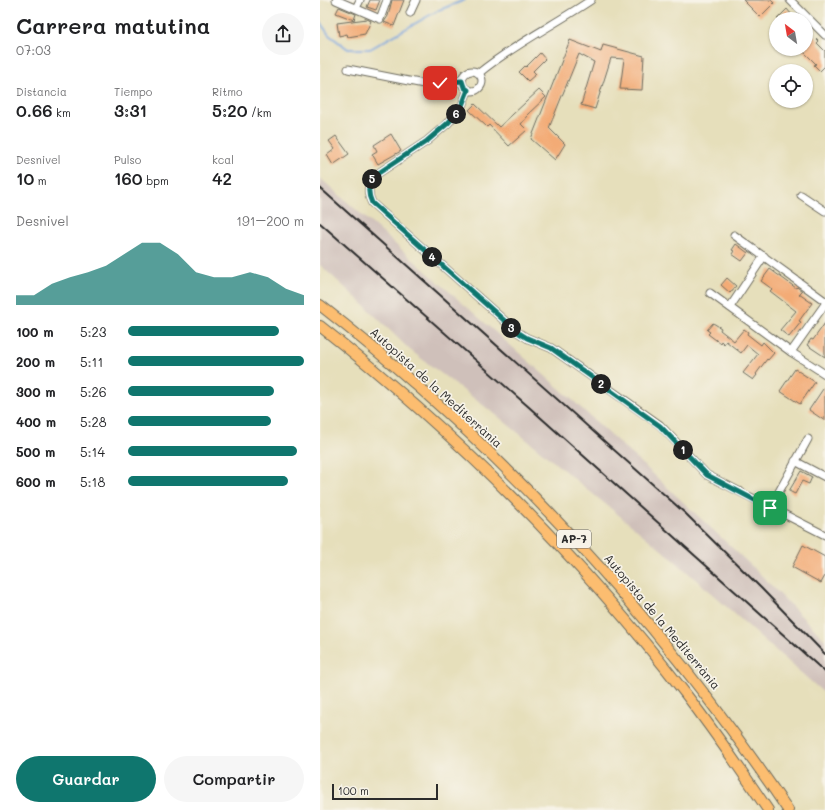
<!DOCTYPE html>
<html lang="es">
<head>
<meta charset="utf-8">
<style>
	body { margin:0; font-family:Mali,sans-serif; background:#f6f6f6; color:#202124; height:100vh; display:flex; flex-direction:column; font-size:15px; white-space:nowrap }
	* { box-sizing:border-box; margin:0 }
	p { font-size:13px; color:#757577 }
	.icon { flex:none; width:22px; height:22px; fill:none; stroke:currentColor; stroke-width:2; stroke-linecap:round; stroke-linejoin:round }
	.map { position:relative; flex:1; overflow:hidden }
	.side { display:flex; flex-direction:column; background:#fff; width:320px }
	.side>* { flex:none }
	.needle { width:26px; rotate:329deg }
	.fabs { position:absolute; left:449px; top:12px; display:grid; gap:8px }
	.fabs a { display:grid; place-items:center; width:44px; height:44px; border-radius:50%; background:#fff; box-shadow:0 1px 3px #0004; font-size:20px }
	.scale { position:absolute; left:12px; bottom:10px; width:106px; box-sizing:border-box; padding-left:4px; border:2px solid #2b2b2b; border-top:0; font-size:11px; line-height:14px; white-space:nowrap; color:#2b2b2b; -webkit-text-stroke:3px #f7f3e8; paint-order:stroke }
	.pin { position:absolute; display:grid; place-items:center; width:34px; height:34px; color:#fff; margin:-17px; border-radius:8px; box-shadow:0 2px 6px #0006 }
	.km { position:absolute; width:20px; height:20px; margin:-10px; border-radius:50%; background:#222; color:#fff; font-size:11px; line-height:20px; text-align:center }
	.round { display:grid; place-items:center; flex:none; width:42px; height:42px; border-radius:21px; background:#f6f6f6 }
	.summary { display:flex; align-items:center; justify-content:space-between; height:68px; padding:0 16px }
	h1 { font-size:22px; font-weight:600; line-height:30px }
	.stats { display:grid; grid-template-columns:repeat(3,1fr); gap:6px; height:68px; padding:4px 16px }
	.stats div { display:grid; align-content:center }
	.stats b { font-size:17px; font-weight:600 }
	.stats small { font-size:11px; font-weight:400 }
	.stats p { font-size:11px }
	.chart { height:112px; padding:8px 16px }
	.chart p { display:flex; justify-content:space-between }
	.chart svg { width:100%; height:72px; margin-top:4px; fill:#0f766e; opacity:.7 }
	.button { display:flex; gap:8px; margin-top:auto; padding:8px 16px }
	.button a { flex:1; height:46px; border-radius:24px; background:#0f766e; color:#fff; font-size:16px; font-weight:600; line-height:46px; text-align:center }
	.button a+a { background:#f6f6f6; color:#202124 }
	ul { padding:0 16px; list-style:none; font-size:13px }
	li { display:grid; grid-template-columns:64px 48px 1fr; align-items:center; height:30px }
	li i { height:10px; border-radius:5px; background:#0f766e }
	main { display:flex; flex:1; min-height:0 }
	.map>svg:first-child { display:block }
</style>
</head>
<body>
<main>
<section class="side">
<div class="summary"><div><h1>Carrera matutina</h1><p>07:03</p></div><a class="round"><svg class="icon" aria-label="share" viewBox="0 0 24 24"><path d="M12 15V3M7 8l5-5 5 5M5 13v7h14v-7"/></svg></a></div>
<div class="stats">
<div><p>Distancia</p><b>0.66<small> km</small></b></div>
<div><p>Tiempo</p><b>3:31</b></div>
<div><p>Ritmo</p><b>5:20<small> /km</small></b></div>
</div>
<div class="stats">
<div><p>Desnivel</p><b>10<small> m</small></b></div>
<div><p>Pulso</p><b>160<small> bpm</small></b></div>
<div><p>kcal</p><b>42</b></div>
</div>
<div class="chart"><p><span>Desnivel</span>191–200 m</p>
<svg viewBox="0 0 160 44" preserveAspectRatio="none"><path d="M0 44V38L10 38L20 31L30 27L40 24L50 20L60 13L70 6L80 6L90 13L100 24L110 27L120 27L130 24L140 27L150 34L160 38V44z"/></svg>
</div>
<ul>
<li><b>100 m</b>5:23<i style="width:86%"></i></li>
<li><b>200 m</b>5:11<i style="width:100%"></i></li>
<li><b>300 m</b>5:26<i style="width:83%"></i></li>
<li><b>400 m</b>5:28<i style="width:81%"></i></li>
<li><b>500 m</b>5:14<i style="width:96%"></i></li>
<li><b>600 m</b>5:18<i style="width:91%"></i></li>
</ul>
<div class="button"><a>Guardar</a><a>Compartir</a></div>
</section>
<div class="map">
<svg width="505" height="810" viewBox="0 0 505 810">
	<rect width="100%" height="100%" fill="#f7f3e8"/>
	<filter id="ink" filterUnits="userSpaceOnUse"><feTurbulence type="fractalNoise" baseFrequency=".025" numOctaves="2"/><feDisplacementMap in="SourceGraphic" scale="8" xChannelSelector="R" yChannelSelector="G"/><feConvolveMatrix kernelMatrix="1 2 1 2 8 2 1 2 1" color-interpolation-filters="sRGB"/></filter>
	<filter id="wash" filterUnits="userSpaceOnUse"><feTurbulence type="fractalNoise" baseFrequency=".012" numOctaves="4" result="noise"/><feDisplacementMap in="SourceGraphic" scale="16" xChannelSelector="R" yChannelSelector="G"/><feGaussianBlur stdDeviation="0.9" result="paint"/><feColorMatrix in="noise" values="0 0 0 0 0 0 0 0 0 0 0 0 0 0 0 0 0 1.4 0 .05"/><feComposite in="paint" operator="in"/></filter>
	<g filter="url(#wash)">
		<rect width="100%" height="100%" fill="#e6dfbb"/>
		<polygon fill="#cfc0ba" points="0,178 248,396 317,459 438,572 505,640 505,694 355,561 180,418 90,350 43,304 0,265"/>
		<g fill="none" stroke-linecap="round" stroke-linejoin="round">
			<polyline stroke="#75a3de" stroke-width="2" points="0,22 9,35 28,49 50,49 119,10 145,0"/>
		</g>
		<g id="blocks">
			<g fill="#f3ab76">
				<polygon points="50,0 60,0 56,10 47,7"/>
				<polygon points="72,0 84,0 74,26 64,22 68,16"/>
				<polygon points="423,0 451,0 454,3 440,17"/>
				<polygon points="19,7 36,14 34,20 16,13"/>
				<polygon points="467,9 472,15 470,16 473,19 457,19"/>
				<polygon points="47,19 51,21 45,34 28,37 27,34 19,36 17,23"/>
				<polygon points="486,28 499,41 497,43 505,51 505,66 500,71 494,65 496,64 481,49 486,49"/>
				<polygon points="250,40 281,52 283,45 324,56 322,90 300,89 304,59 291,58 275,109 261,105 274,62 259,54 229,128 245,144 235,160 211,139"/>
				<polygon points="220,53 225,59 213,71 216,74 208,81 199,72 205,66 206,67"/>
				<polygon points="219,90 226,97 207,115 208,116 201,124 207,130 189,146 169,125 167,127 149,110 155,104 179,127"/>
				<polygon points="71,134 81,151 58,164 52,154 57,151 54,145"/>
				<polygon points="16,136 29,154 13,165 7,155 15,149 9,141"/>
				<polygon points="416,244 428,253 422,261 412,254 414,251 412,250"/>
				<polygon points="450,269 476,288 477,287 482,291 479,294 492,303 479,321 481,322 469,337 460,330 476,311 450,291 452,289 441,281"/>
				<polygon points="407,278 416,286 410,293 401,285"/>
				<polygon points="393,323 401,328 400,330 414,341 424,329 428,332 427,334 441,345 443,342 454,353 448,360 447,359 436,374 437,375 433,380 423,373 438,354 427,345 421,353 406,341 404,344 401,341 400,343 388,334 390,332 387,330"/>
				<polygon points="505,323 505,357 487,345 491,339 493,340"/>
				<polygon points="475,369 495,382 480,404 460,391"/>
				<polygon points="505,386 505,421 489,410"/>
				<polygon points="481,471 492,477 489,484 482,481 475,494 469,491"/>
				<polygon points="483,545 505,557 505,576 501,583 472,567"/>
			</g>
		</g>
	</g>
	<g filter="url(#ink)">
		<use href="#blocks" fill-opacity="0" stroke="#6c6a5d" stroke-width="1"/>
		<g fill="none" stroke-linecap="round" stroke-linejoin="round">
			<defs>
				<g id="minor">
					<polyline points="16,0 60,19 67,0"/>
					<polyline points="470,0 505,35"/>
					<polyline points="36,8 40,0"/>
					<polyline points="90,13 96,0"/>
					<polyline points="28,69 104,84 142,81"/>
					<circle cx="152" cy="81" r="10"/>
					<path d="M 159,73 C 193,45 234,25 271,0"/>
					<path d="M 148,90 L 141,108 L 128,123 L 107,141 L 54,176 C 48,184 47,193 52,203 L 196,331 L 207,338 L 231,348 L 340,425 L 387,475 L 505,535"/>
					<polyline points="481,195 505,211"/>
					<polyline points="414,235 505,301"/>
					<polyline points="390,293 471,352 505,374"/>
					<polyline points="410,307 444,256"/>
					<polyline points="471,352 505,304"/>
					<polyline points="475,461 505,477"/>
					<polyline points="450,508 488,439"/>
				</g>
				<g id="highway">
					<path d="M 0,305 C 182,447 339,619 468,810"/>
					<path d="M 0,326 C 136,433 259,556 365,693 C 394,731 421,770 448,810"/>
				</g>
			</defs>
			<use href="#minor" stroke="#6c6a5d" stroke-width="9"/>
			<use href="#highway" stroke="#6c6a5d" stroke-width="12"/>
			<use href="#minor" stroke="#fff" stroke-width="7"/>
			<use href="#highway" stroke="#fcbd6f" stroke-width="10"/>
			<g stroke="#2b2b2b" stroke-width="2">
				<polyline points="0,188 366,514 441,588 505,654"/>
				<polyline points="0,223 210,408 505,672"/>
			</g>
		</g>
	</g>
	<g fill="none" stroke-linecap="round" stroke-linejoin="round" filter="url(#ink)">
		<defs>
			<path id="route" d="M 120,83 L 142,81 L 144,87 L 148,90 L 141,108 L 128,123 L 107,141 L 54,176 C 48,184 47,193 52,203 L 196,331 L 207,338 L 231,348 L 340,426 L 387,475 L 450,508"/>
		</defs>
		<use href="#route" stroke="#fff" stroke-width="8"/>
		<use href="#route" stroke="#0f766e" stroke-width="5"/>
	</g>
	<g text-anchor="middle" stroke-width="3.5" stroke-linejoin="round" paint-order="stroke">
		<rect fill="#f7f3e8" stroke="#686764" stroke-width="1" x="237" y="530" width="34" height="18" rx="3"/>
		<g font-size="11" font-weight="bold" fill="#2b2b2b">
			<text x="254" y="543">AP-7</text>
		</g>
		<g font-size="12" fill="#2b2b2b" stroke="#f7f3e8">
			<text transform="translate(116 388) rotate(42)" y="4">Autopista de la Mediterrània</text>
			<text transform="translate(342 622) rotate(50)" y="4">Autopista de la Mediterrània</text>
		</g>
	</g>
</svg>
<div class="fabs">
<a><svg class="needle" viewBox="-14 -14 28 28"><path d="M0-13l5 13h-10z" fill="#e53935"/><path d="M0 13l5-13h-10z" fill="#757577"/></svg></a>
<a><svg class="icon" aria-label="locate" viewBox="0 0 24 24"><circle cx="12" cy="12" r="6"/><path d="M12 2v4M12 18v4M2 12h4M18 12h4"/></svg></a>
</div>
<div class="scale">100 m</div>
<div class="pin" style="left:450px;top:508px;background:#1e9e55"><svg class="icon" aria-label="arrive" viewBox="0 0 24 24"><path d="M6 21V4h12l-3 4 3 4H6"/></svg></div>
<div class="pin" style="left:120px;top:83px;background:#d93025"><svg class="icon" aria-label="check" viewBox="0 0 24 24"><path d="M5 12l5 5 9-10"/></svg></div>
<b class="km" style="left:363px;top:450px">1</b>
<b class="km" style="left:281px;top:384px">2</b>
<b class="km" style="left:191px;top:328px">3</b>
<b class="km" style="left:112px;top:257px">4</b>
<b class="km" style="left:52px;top:179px">5</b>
<b class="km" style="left:136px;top:114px">6</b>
</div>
</main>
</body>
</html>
